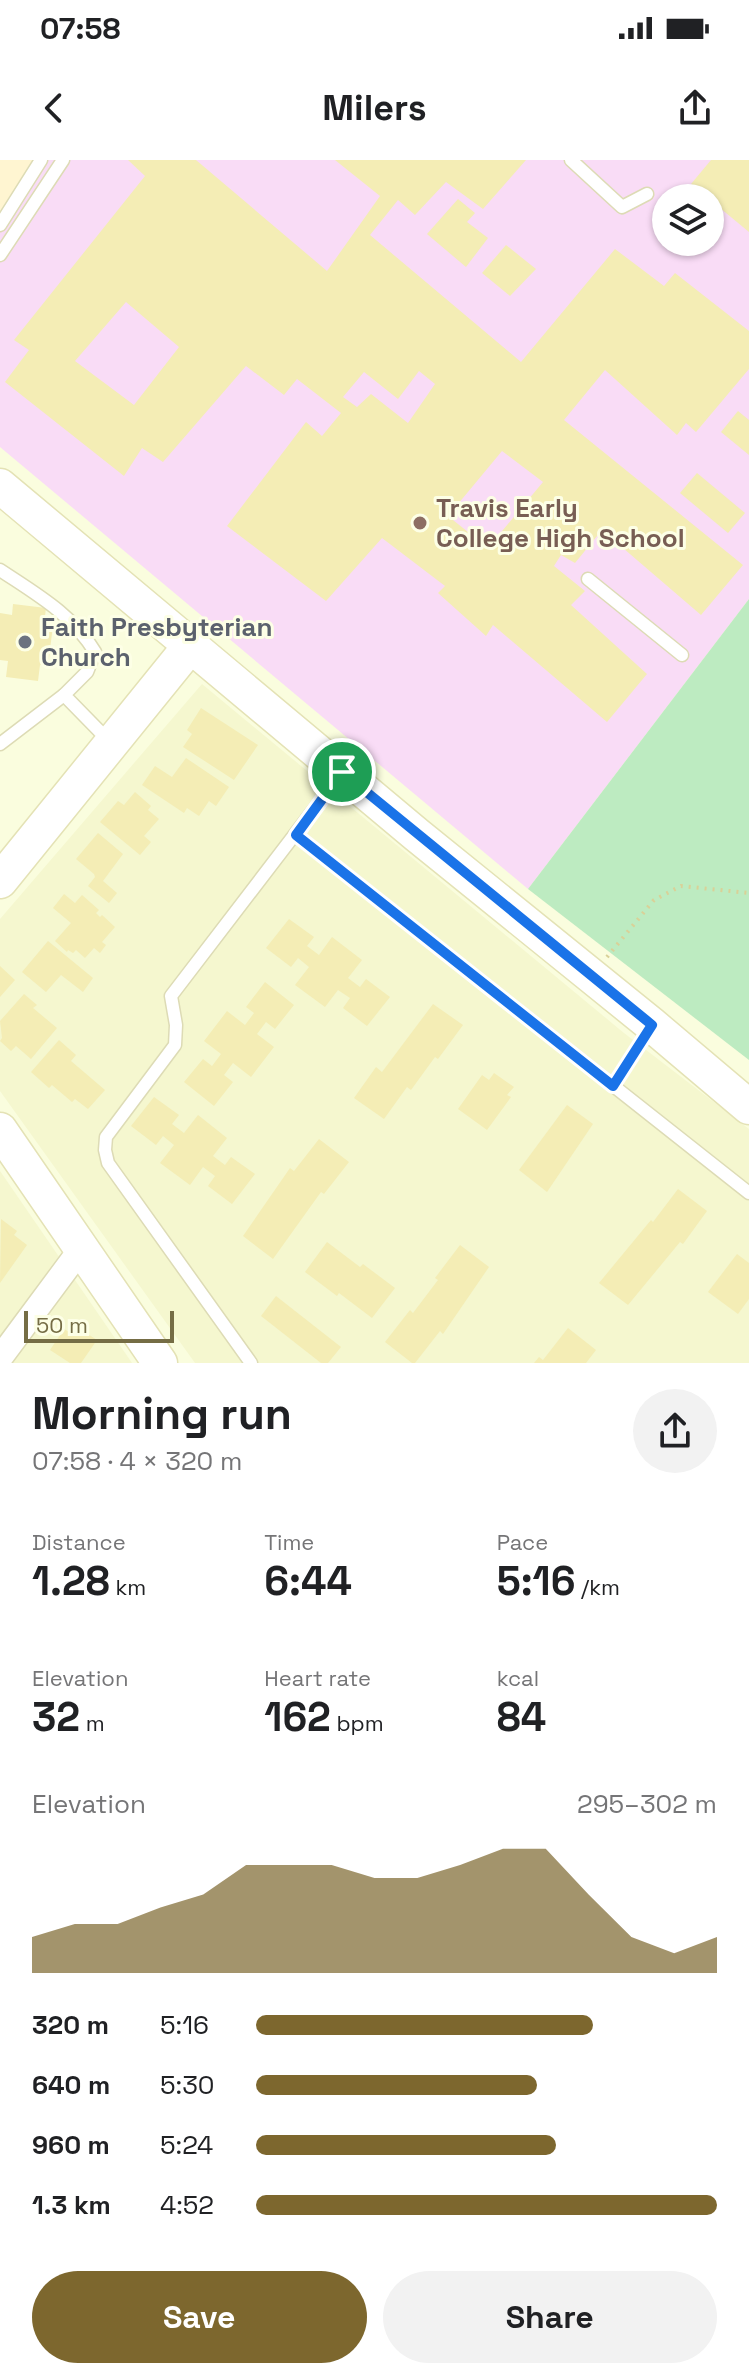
<!DOCTYPE html>
<html lang="en">
<head>
<meta charset="utf-8">
<style>
	body { margin:0; font-family:"Space Grotesk",sans-serif; background:#f2f2f2; color:#202124; height:100vh; display:flex; flex-direction:column; font-size:30px; white-space:nowrap }
	* { box-sizing:border-box; margin:0 }
	p { font-size:26px; color:#757577 }
	.icon { flex:none; width:44px; height:44px; fill:none; stroke:currentColor; stroke-width:2; stroke-linecap:round; stroke-linejoin:round }
	.map { position:relative; height:1203px; overflow:hidden }
	.panel { display:flex; flex-direction:column; background:#fff; flex:1 }
	.panel>* { flex:none }
	.tools { position:absolute; left:652px; top:24px; display:grid; gap:16px }
	.tools a { display:grid; place-items:center; width:72px; height:72px; border-radius:50%; background:#fff; box-shadow:0 2px 6px #0004; font-size:40px }
	.scale { position:absolute; left:24px; bottom:20px; width:150px; box-sizing:border-box; padding-left:8px; border:4px solid #756d45; border-top:0; font-size:22px; line-height:28px; white-space:nowrap; color:#756d45; -webkit-text-stroke:6px #fdffe6; paint-order:stroke }
	.pin { position:absolute; display:grid; place-items:center; width:68px; height:68px; color:#fff; margin:-34px; border:4px solid #fff; border-radius:50%; box-shadow:0 2px 8px #0007 }
	.round { display:grid; place-items:center; flex:none; width:84px; height:84px; border-radius:42px; background:#f2f2f2 }
	.overview { display:flex; align-items:center; justify-content:space-between; height:136px; padding:0 32px }
	h1 { font-size:44px; font-weight:600; line-height:60px }
	.figures { display:grid; grid-template-columns:repeat(3,1fr); gap:12px; height:136px; padding:8px 32px }
	.figures div { display:grid; align-content:center }
	.figures b { font-size:40px; font-weight:600 }
	.figures small { font-size:22px; font-weight:400 }
	.figures p { font-size:22px }
	.chart { height:224px; padding:16px 32px }
	.chart p { display:flex; justify-content:space-between }
	.chart svg { width:100%; height:144px; margin-top:8px; fill:#7d672e; opacity:.7 }
	.button { display:flex; gap:16px; margin-top:auto; padding:16px 32px }
	.button a { flex:1; height:92px; border-radius:48px; background:#7d672e; color:#fff; font-size:32px; font-weight:600; line-height:92px; text-align:center }
	.button a+a { background:#f2f2f2; color:#202124 }
	ul { padding:0 32px; list-style:none; font-size:26px }
	li { display:grid; grid-template-columns:128px 96px 1fr; align-items:center; height:60px }
	li i { height:20px; border-radius:10px; background:#7d672e }
	.status { display:flex; justify-content:space-between; align-items:center; height:56px; padding:0 40px; background:#fff; direction:ltr }
	.status svg { height:22px; fill:currentColor }
	header { display:flex; justify-content:space-between; align-items:center; height:104px; padding:0 32px; background:#fff; font-size:36px; font-weight:600 }
	.map>svg:first-child { display:block }
</style>
</head>
<body>
<div class="status"><b>07:58</b><svg viewBox="0 0 49 12"><path d="M0 12V9h3v3zM5 12V6h3v6zM10 12V3h3v9zM15 12V0h3v12zM26 1h20v11H26zM47 4h2v5h-2z"/></svg></div>
<header><svg class="icon" aria-label="back" viewBox="0 0 24 24"><path d="M15 5l-7 7 7 7"/></svg>Milers<svg class="icon" aria-label="share" viewBox="0 0 24 24"><path d="M12 15V3M7 8l5-5 5 5M5 13v7h14v-7"/></svg></header>
<div class="map">
<svg width="749" height="1203" viewBox="0 0 749 1203">
	<rect width="100%" height="100%" fill="#fafdde"/>
	<g fill="#f5f7cf">
		<polygon points="202,524 624,873 749,969 749,1203 195,1203 0,931 0,759"/>
		<polygon points="0,1011 132,1203 0,1203"/>
	</g>
	<polygon fill="#fff5d1" points="0,0 33,0 0,52"/>
	<path fill="#f9dcf6" fill-rule="evenodd" d="M 33,0 L 749,0 L 749,439 L 528,729 L 0,287 L 0,52 ZM 666,38 L 710,38 L 710,82 L 666,82 Z"/>
	<polygon fill="#bdebc1" points="749,439 749,900 528,729"/>
	<g fill="#f4edb5" fill-rule="evenodd">
		<path d="M 128,0 L 196,0 L 327,111 L 380,36 L 335,0 L 526,0 L 483,49 L 446,22 L 415,55 L 398,40 L 370,75 L 521,202 L 615,89 L 664,126 L 675,113 L 749,171 L 749,209 L 696,272 L 686,263 L 677,275 L 605,210 L 564,260 L 743,405 L 701,455 L 602,370 L 575,403 L 561,395 L 554,406 L 585,431 L 571,445 L 647,514 L 607,562 L 493,465 L 486,476 L 438,433 L 445,426 L 382,378 L 326,441 L 227,366 L 306,262 L 322,276 L 341,253 L 297,219 L 284,235 L 246,206 L 163,302 L 142,288 L 124,316 L 5,222 L 29,190 L 14,180 L 145,16 ZM 126,142 L 179,187 L 134,245 L 75,201 ZM 419,211 L 435,224 L 408,263 L 371,234 L 357,247 L 343,237 L 364,212 L 398,239 ZM 502,291 L 543,322 L 488,388 L 448,356 Z"/>
		<polygon points="711,0 749,0 749,72 691,24"/>
		<polygon points="458,39 475,53 467,62 488,78 466,107 427,74"/>
		<polygon points="506,85 536,109 510,136 482,113"/>
		<polygon points="738,251 749,260 749,295 721,272"/>
		<polygon points="697,313 745,353 728,373 680,333"/>
		<polygon points="13,444 46,448 44,464 53,465 48,506 40,505 38,521 6,517 8,501 0,500 0,453 12,455"/>
		<polygon points="201,548 258,585 234,620 183,587 192,574 187,570"/>
		<polygon points="186,598 229,627 216,646 209,641 199,656 187,648 184,653 142,625 155,606 172,617"/>
		<polygon points="135,632 151,646 148,650 159,659 144,676 151,682 140,695 100,662 118,641 124,645"/>
		<polygon points="98,673 123,694 103,721 117,733 109,743 88,726 95,717 94,714 76,699"/>
		<polygon points="64,734 75,743 82,735 99,750 96,753 100,757 102,755 115,767 102,782 106,785 100,793 94,788 85,798 76,790 73,793 68,790 67,792 55,781 71,763 53,748"/>
		<polygon points="289,759 314,777 307,786 319,795 332,777 362,800 348,818 360,827 366,819 390,837 367,866 343,848 350,838 338,830 325,847 295,825 309,807 298,798 291,807 266,788"/>
		<polygon points="48,781 93,818 83,832 61,815 46,832 22,812"/>
		<polygon points="0,806 15,820 0,837"/>
		<polygon points="265,822 294,845 275,869 266,862 257,874 274,887 251,917 233,903 224,915 233,922 214,946 184,922 203,899 212,906 221,894 204,881 227,851 245,865 254,853 246,847"/>
		<polygon points="24,834 37,845 33,848 57,868 31,899 16,886 11,891 0,881 2,878 0,861"/>
		<polygon points="433,844 463,865 438,899 435,897 411,930 407,927 384,959 354,938 376,907 382,912"/>
		<polygon points="59,880 76,895 71,901 105,930 88,949 75,939 72,942 52,925 49,928 31,912"/>
		<polygon points="494,913 514,927 507,935 511,937 487,970 458,949 482,915 489,920"/>
		<polygon points="154,937 179,955 172,964 184,973 198,955 227,978 213,996 225,1005 231,997 255,1014 232,1044 208,1026 215,1016 203,1007 190,1025 160,1003 174,985 163,976 156,985 131,966"/>
		<polygon points="567,945 593,964 547,1032 519,1010"/>
		<polygon points="319,979 349,1002 324,1034 321,1032 273,1099 243,1076 290,1008 294,1011"/>
		<polygon points="678,1029 707,1051 683,1084 680,1082 628,1145 599,1123 651,1060 653,1062"/>
		<polygon points="1,1059 17,1071 14,1075 27,1085 0,1123"/>
		<polygon points="327,1082 360,1107 363,1104 395,1128 372,1158 339,1133 337,1136 305,1112"/>
		<polygon points="460,1085 489,1107 443,1174 440,1171 415,1203 412,1203 385,1182 410,1150 413,1153 438,1120 435,1118"/>
		<polygon points="737,1094 749,1103 749,1139 738,1154 708,1132"/>
		<polygon points="276,1136 341,1187 328,1203 321,1203 261,1156"/>
		<polygon points="74,1165 97,1180 81,1203 70,1203 50,1190 64,1169 69,1172"/>
		<polygon points="568,1168 596,1190 586,1203 534,1203 539,1197 543,1200"/>
	</g>
	<g fill="none" stroke-linecap="round" stroke-linejoin="round">
		<defs>
			<g id="lane">
				<polyline points="571,0 622,47 647,34"/>
				<polyline points="0,65 41,0"/>
				<polyline points="0,95 63,0"/>
				<path d="M 0,410 C 36,434 72,454 95,492 L 87,512 L 64,535 L 111,583"/>
				<polyline points="588,419 682,495"/>
				<polyline points="0,584 64,535"/>
				<polyline points="296,675 749,1033"/>
				<polyline points="613,926 650,868"/>
				<polyline points="251,1203 108,1003 105,990 106,977 175,885 176,865 171,836 341,614"/>
			</g>
			<polyline id="street" points="0,1198 81,1089"/>
			<g id="secondary">
				<polyline points="0,326 417,675 652,865 749,947"/>
				<polyline points="0,721 191,485"/>
				<polyline points="0,970 160,1203"/>
			</g>
		</defs>
		<use href="#lane" stroke="#dddbb5" stroke-width="15"/>
		<use href="#street" stroke="#dddbb5" stroke-width="27"/>
		<use href="#secondary" stroke="#e4e2b5" stroke-width="37"/>
		<polyline stroke="#d9d198" stroke-width="4" stroke-dasharray="2 6" stroke-linecap="butt" points="607,797 654,740 681,726 749,733"/>
		<use href="#lane" stroke="#fff" stroke-width="12"/>
		<use href="#street" stroke="#fff" stroke-width="24"/>
		<use href="#secondary" stroke="#fff" stroke-width="34"/>
	</g>
	<g fill="none" stroke-linecap="round" stroke-linejoin="round">
		<defs>
			<polygon id="route" points="342,612 652,865 613,926 296,675"/>
		</defs>
		<use href="#route" stroke="#fff" stroke-width="16"/>
		<use href="#route" stroke="#1a73e8" stroke-width="10"/>
	</g>
	<circle fill="#8d6e63" stroke="#fdffe6" stroke-width="3" cx="420" cy="363" r="8"/>
	<circle fill="#6b7280" stroke="#fdffe6" stroke-width="3" cx="25" cy="482" r="8"/>
	<g text-anchor="middle" stroke-width="6" stroke-linejoin="round" paint-order="stroke">
		<g font-size="26" font-weight="bold" fill="#785e54" stroke="#fdffe6" text-anchor="start">
			<text x="436" y="357">Travis Early<tspan x="436" dy="30">College High School</tspan></text>
		</g>
		<g font-size="26" font-weight="bold" fill="#5b616d" stroke="#fdffe6" text-anchor="start">
			<text x="41" y="476">Faith Presbyterian<tspan x="41" dy="30">Church</tspan></text>
		</g>
	</g>
</svg>
<div class="tools">
<a><svg class="icon" aria-label="layers" viewBox="0 0 24 24"><path d="M12 4l9 5-9 5-9-5zM3 14l9 5 9-5"/></svg></a>
</div>
<div class="scale">50 m</div>
<div class="pin" style="left:342px;top:612px;background:#1e9e55"><svg class="icon" aria-label="arrive" viewBox="0 0 24 24"><path d="M6 21V4h12l-3 4 3 4H6"/></svg></div>
</div>
<section class="panel">
<div class="overview"><div><h1>Morning run</h1><p>07:58 · 4 × 320 m</p></div><a class="round"><svg class="icon" aria-label="share" viewBox="0 0 24 24"><path d="M12 15V3M7 8l5-5 5 5M5 13v7h14v-7"/></svg></a></div>
<div class="figures">
<div><p>Distance</p><b>1.28<small> km</small></b></div>
<div><p>Time</p><b>6:44</b></div>
<div><p>Pace</p><b>5:16<small> /km</small></b></div>
</div>
<div class="figures">
<div><p>Elevation</p><b>32<small> m</small></b></div>
<div><p>Heart rate</p><b>162<small> bpm</small></b></div>
<div><p>kcal</p><b>84</b></div>
</div>
<div class="chart"><p><span>Elevation</span>295–302 m</p>
<svg viewBox="0 0 160 44" preserveAspectRatio="none"><path d="M0 44V33L10 29L20 29L30 24L40 20L50 11L60 11L70 11L80 15L90 15L100 11L110 6L120 6L130 20L140 33L150 38L160 33V44z"/></svg>
</div>
<ul>
<li><b>320 m</b>5:16<i style="width:73%"></i></li>
<li><b>640 m</b>5:30<i style="width:61%"></i></li>
<li><b>960 m</b>5:24<i style="width:65%"></i></li>
<li><b>1.3 km</b>4:52<i style="width:100%"></i></li>
</ul>
<div class="button"><a>Save</a><a>Share</a></div>
</section>
</body>
</html>
